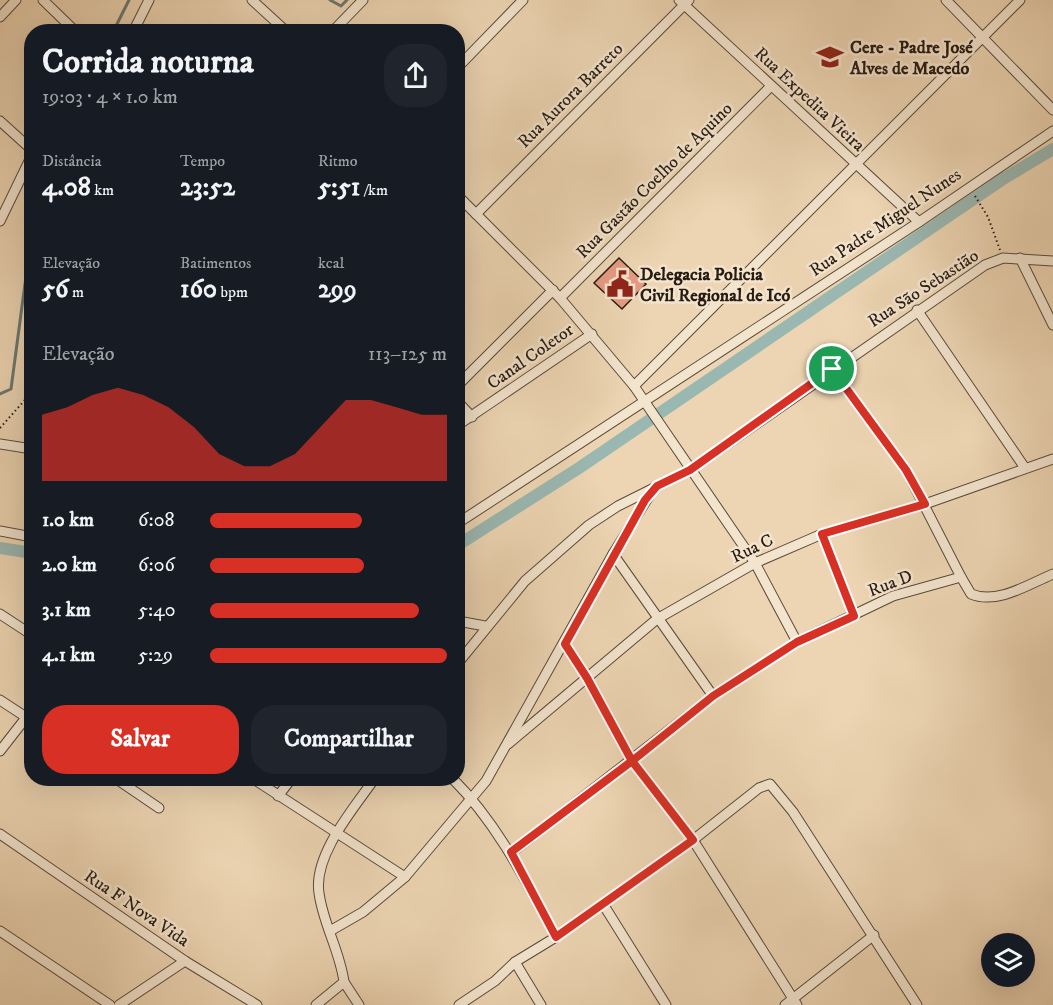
<!DOCTYPE html>
<html lang="pt">
<head>
<meta charset="utf-8">
<style>
	body { margin:0; font-family:"IM FELL DW Pica",serif; background:#20242c; color:#f1f3f6; height:100vh; display:flex; flex-direction:column; font-size:22px; white-space:nowrap }
	* { box-sizing:border-box; margin:0 }
	p { font-size:20px; color:#9ea1a6 }
	.icon { flex:none; width:33px; height:33px; fill:none; stroke:currentColor; stroke-width:2; stroke-linecap:round; stroke-linejoin:round }
	.map { position:relative; flex:1; overflow:hidden }
	.side { position:absolute; left:24px; top:24px; width:441px; height:762px; display:flex; flex-direction:column; background:#171b24; border-radius:24px; box-shadow:0 6px 24px #0002 }
	.side>* { flex:none }
	.fabs { position:absolute; left:981px; top:933px; display:grid; gap:12px }
	.fabs a { display:grid; place-items:center; width:54px; height:54px; border-radius:50%; background:#171b24; box-shadow:0 6px 24px #0002; font-size:30px }
	.pin { position:absolute; display:grid; place-items:center; width:51px; height:51px; color:#fff; margin:-26px; border:3px solid #fff; border-radius:50%; box-shadow:0 2px 6px #0007 }
	.round { display:grid; place-items:center; flex:none; width:63px; height:63px; border-radius:24px; background:#20242c }
	.head { display:flex; align-items:center; justify-content:space-between; height:102px; padding:0 18px }
	h1 { font-size:33px; font-weight:700; line-height:45px }
	.metrics { display:grid; grid-template-columns:repeat(3,1fr); gap:9px; height:102px; padding:6px 18px }
	.metrics div { display:grid; align-content:center }
	.metrics b { font-size:26px; font-weight:700 }
	.metrics small { font-size:16px; font-weight:400 }
	.metrics p { font-size:16px }
	.chart { height:168px; padding:12px 18px }
	.chart p { display:flex; justify-content:space-between }
	.chart svg { width:100%; height:108px; margin-top:6px; fill:#d93025; opacity:.7 }
	.button { display:flex; gap:12px; margin-top:auto; padding:12px 18px }
	.button a { flex:1; height:69px; border-radius:24px; background:#d93025; color:#fff; font-size:24px; font-weight:700; line-height:69px; text-align:center }
	.button a+a { background:#20242c; color:#f1f3f6 }
	ul { padding:0 18px; list-style:none; font-size:20px }
	li { display:grid; grid-template-columns:96px 72px 1fr; align-items:center; height:45px }
	li i { height:15px; border-radius:8px; background:#d93025 }
	.map>svg:first-child { display:block }
</style>
</head>
<body>
<div class="map">
<svg width="1053" height="1005" viewBox="0 0 1053 1005">
	<rect width="100%" height="100%" fill="#edd5b3"/>
	<filter id="stains"><feTurbulence type="fractalNoise" baseFrequency=".00333" numOctaves="4"/><feColorMatrix values="0 0 0 0 .2 0 0 0 0 .09 0 0 0 0 .02 0 0 0 .5 -.17"/></filter>
	<radialGradient id="worn" r=".72"><stop offset=".6" stop-color="#630" stop-opacity="0"/><stop offset="1" stop-color="#630" stop-opacity=".3"/></radialGradient>
	<g fill="none" stroke-linecap="round" stroke-linejoin="round">
		<g stroke="#6c7972" stroke-width="3">
			<polyline points="330,0 341,6 347,0"/>
			<polyline points="113,32 129,0"/>
			<polyline points="0,394 11,389 32,231"/>
		</g>
		<g stroke="#9ab8b2" stroke-width="12">
			<polyline points="458,545 579,468 1003,179 1053,149"/>
			<polyline points="0,548 32,553"/>
		</g>
	</g>
	<polygon fill="#e69a82" stroke="#281b11" stroke-width="1.5" points="619,258 646,284 622,309 594,283"/>
	<g fill="none" stroke-linecap="round" stroke-linejoin="round">
		<defs>
			<g id="minor">
				<polyline points="43,0 76,32"/>
				<polyline points="252,0 287,32"/>
				<polyline points="679,0 919,222"/>
				<polyline points="946,0 1053,110"/>
				<polyline points="0,17 16,0"/>
				<polyline points="133,32 149,0"/>
				<polyline points="332,32 363,0"/>
				<polyline points="458,67 523,0"/>
				<polyline points="0,121 32,150"/>
				<polyline points="458,196 560,298 634,386 755,563 797,642"/>
				<polyline points="476,214 689,0"/>
				<polyline points="0,221 32,155"/>
				<polyline points="1020,258 1053,325"/>
				<polyline points="560,298 771,86"/>
				<polyline points="917,310 1025,468"/>
				<polyline points="832,369 906,470 961,577"/>
				<polyline points="458,385 553,290"/>
				<polyline points="634,386 1020,0"/>
				<polyline points="458,402 472,417"/>
				<polyline points="458,425 592,334"/>
				<polyline points="0,444 32,449"/>
				<polyline points="458,523 919,222 1053,131"/>
				<polyline points="0,531 32,537"/>
				<polyline points="822,534 854,616"/>
				<polyline points="613,554 713,696"/>
				<polyline points="0,614 32,635"/>
				<polyline points="458,621 485,626"/>
				<polyline points="565,644 587,678 632,761 693,840 797,1005"/>
				<polyline points="458,663 525,581 589,525 618,506 690,470 985,265 1003,258 1053,261"/>
				<polyline points="0,700 32,721"/>
				<polyline points="508,744 657,619 755,563 822,534 925,504 1053,459"/>
				<polyline points="0,751 32,710"/>
				<polyline points="115,778 159,808"/>
				<polyline points="252,778 405,877"/>
				<path d="M 452,778 C 498,824 526,881 556,937"/>
				<polyline points="278,796 292,778"/>
				<polyline points="0,834 185,961 257,1005"/>
				<path d="M 511,853 L 713,696 L 797,642 L 893,596 L 961,577 L 971,594 C 997,605 1029,584 1053,574"/>
				<polyline points="603,904 666,1005"/>
				<polyline points="0,931 110,1005"/>
				<polyline points="330,931 363,912 405,877 486,781 613,554 651,493"/>
				<polyline points="515,962 541,1005"/>
				<polyline points="344,982 359,1005"/>
				<polyline points="119,1005 185,961"/>
				<path d="M 316,1005 L 344,982 C 340,951 323,924 319,893 C 313,855 354,808 375,778"/>
				<polyline points="459,1005 495,981 515,962 556,937 693,840 759,788 770,784 793,812 917,1005"/>
				<polyline points="785,1005 874,935"/>
			</g>
		</defs>
		<use href="#minor" stroke="#594a3a" stroke-width="11"/>
		<g stroke="#281b11" stroke-width="2" stroke-dasharray="1.5 3" stroke-linecap="butt">
			<polyline points="975,196 988,217 1000,250"/>
			<polyline points="0,428 32,392"/>
		</g>
		<use href="#minor" stroke="#f3e4ce" stroke-width="9"/>
	</g>
	<g fill="none" stroke-linecap="round" stroke-linejoin="round">
		<defs>
			<polyline id="route" points="832,369 690,470 657,486 645,500 565,644 587,678 632,761 511,852 556,937 693,840 632,761 713,696 797,642 854,616 822,534 925,504 906,470 832,369"/>
		</defs>
		<use href="#route" stroke="#fff" stroke-width="12"/>
		<use href="#route" stroke="#d93025" stroke-width="8"/>
	</g>
	<defs>
		<symbol id="school-bare" viewBox="-9 -9 18 18"><path d="M0-5L7-2L0 1L-7-2ZM-4 1L0 2.5L4 1V4Q0 6-4 4Z" fill="#8f2418" stroke="#f3e4ce" stroke-width="2.5" paint-order="stroke"/></symbol>
		<symbol id="civic-bare" viewBox="-9 -9 18 18"><path d="M-.6-6.5H3V-4.5H.6V-3L4-1V1h2V6H-6V1h2V-1L-.6-3ZM-1.2 2.5V6h2.4V2.5Z" fill="#8f2418" stroke="#f3e4ce" stroke-width="2.5" paint-order="stroke"/></symbol>
	</defs>
	<g fill-rule="evenodd">
		<use href="#school-bare" x="811" y="38" width="38" height="38"/>
		<use href="#civic-bare" x="601" y="265" width="38" height="38"/>
	</g>
	<g text-anchor="middle" stroke-width="5" stroke-linejoin="round" paint-order="stroke">
		<g font-size="18" font-weight="bold" fill="#281b11" stroke="#f3e4ce" text-anchor="start">
			<text x="850" y="53">Cere - Padre José<tspan x="850" dy="21">Alves de Macedo</tspan></text>
			<text x="640" y="280">Delegacia Policia<tspan x="640" dy="21">Civil Regional de Icó</tspan></text>
		</g>
		<g font-size="18" fill="#281b11" stroke="#f3e4ce">
			<text transform="translate(570 95) rotate(-45)" y="6">Rua Aurora Barreto</text>
			<text transform="translate(810 99) rotate(43)" y="6">Rua Expedita Vieira</text>
			<text transform="translate(654 180) rotate(-45)" y="6">Rua Gastão Coelho de Aquino</text>
			<text transform="translate(885 222) rotate(-34)" y="6">Rua Padre Miguel Nunes</text>
			<text transform="translate(923 288) rotate(-33)" y="6">Rua São Sebastião</text>
			<text transform="translate(530 356) rotate(-35)" y="6">Canal Coletor</text>
			<text transform="translate(752 548) rotate(-26)" y="6">Rua C</text>
			<text transform="translate(890 583) rotate(-21)" y="6">Rua D</text>
			<text transform="translate(137 908) rotate(34)" y="6">Rua F Nova Vida</text>
		</g>
	</g>
	<rect width="100%" height="100%" filter="url(#stains)"/>
	<rect width="100%" height="100%" fill="url(#worn)"/>
</svg>
<div class="fabs">
<a><svg class="icon" aria-label="layers" viewBox="0 0 24 24"><path d="M12 4l9 5-9 5-9-5zM3 14l9 5 9-5"/></svg></a>
</div>
<div class="pin" style="left:832px;top:369px;background:#1e9e55"><svg class="icon" aria-label="arrive" viewBox="0 0 24 24"><path d="M6 21V4h12l-3 4 3 4H6"/></svg></div>
<section class="side">
<div class="head"><div><h1>Corrida noturna</h1><p>19:03 · 4 × 1.0 km</p></div><a class="round"><svg class="icon" aria-label="share" viewBox="0 0 24 24"><path d="M12 15V3M7 8l5-5 5 5M5 13v7h14v-7"/></svg></a></div>
<div class="metrics">
<div><p>Distância</p><b>4.08<small> km</small></b></div>
<div><p>Tempo</p><b>23:52</b></div>
<div><p>Ritmo</p><b>5:51<small> /km</small></b></div>
</div>
<div class="metrics">
<div><p>Elevação</p><b>56<small> m</small></b></div>
<div><p>Batimentos</p><b>160<small> bpm</small></b></div>
<div><p>kcal</p><b>299</b></div>
</div>
<div class="chart"><p><span>Elevação</span>113–125 m</p>
<svg viewBox="0 0 160 44" preserveAspectRatio="none"><path d="M0 44V17L10 14L20 9L30 6L40 9L50 14L60 22L70 33L80 38L90 38L100 33L110 22L120 11L130 11L140 14L150 17L160 17V44z"/></svg>
</div>
<ul>
<li><b>1.0 km</b>6:08<i style="width:64%"></i></li>
<li><b>2.0 km</b>6:06<i style="width:65%"></i></li>
<li><b>3.1 km</b>5:40<i style="width:88%"></i></li>
<li><b>4.1 km</b>5:29<i style="width:100%"></i></li>
</ul>
<div class="button"><a>Salvar</a><a>Compartilhar</a></div>
</section>
</div>
</body>
</html>
